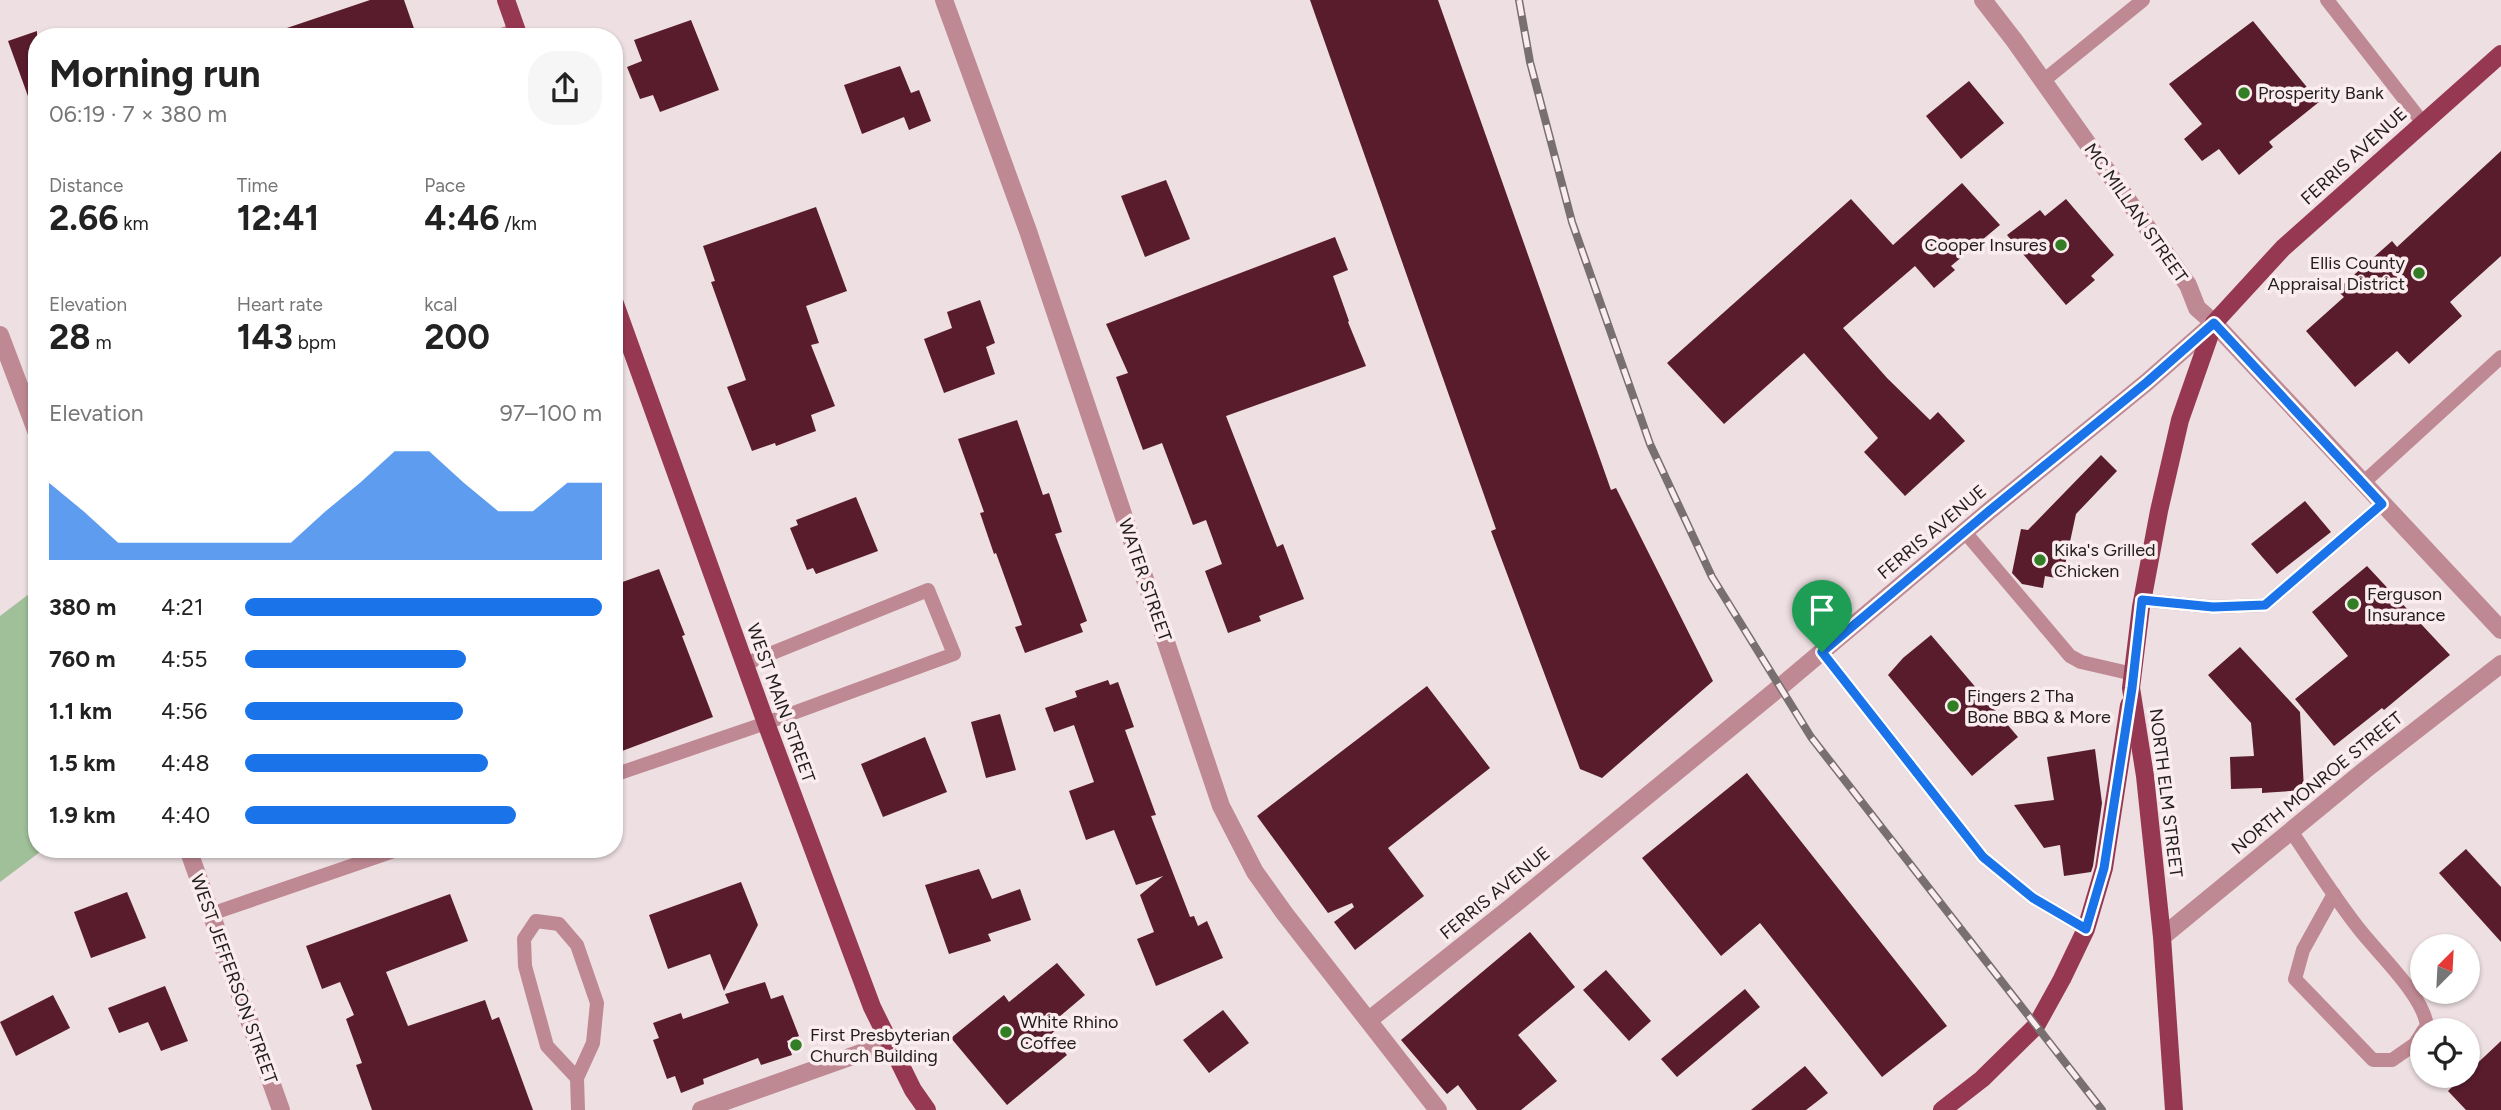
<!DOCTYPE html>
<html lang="en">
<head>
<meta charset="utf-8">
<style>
	body { margin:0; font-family:Figtree,sans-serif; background:#f6f6f6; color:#222; height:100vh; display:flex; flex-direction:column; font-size:26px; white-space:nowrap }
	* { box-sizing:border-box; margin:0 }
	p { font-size:23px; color:#767676 }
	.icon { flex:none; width:38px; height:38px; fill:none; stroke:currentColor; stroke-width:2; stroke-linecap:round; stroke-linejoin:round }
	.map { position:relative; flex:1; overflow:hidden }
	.panel { position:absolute; left:28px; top:28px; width:595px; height:830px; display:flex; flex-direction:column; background:#fff; border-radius:28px; box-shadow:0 2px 5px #0004 }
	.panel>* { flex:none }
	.needle { width:46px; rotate:24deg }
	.fabs { position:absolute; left:2410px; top:934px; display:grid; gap:14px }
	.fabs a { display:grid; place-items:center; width:70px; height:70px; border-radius:50%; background:#fff; box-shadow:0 2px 5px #0004; font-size:35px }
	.pin { position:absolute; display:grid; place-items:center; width:60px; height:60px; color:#fff; margin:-72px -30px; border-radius:50% 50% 50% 0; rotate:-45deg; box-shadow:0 0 7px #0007 }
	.pin .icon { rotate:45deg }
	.round { display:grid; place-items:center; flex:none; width:74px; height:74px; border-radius:28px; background:#f6f6f6 }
	.head { display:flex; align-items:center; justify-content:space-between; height:119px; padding:0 21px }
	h1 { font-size:38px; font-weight:700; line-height:52px }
	.figures { display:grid; grid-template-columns:repeat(3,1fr); gap:10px; height:119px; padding:7px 21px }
	.figures div { display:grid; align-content:center }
	.figures b { font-size:35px; font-weight:700 }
	.figures small { font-size:19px; font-weight:400 }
	.figures p { font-size:19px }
	.chart { height:196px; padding:14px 21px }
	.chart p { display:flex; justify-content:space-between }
	.chart svg { width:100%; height:126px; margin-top:7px; fill:#1a73e8; opacity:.7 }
	ul { padding:0 21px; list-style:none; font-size:23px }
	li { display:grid; grid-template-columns:112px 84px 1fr; align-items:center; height:52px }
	li i { height:18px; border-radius:9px; background:#1a73e8 }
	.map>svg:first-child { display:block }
</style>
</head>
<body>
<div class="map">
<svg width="2501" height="1110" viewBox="0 0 2501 1110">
	<rect width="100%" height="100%" fill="#eddfe2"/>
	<polygon fill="#a0c09a" points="37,588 37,849 44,849 0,882 0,616"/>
	<g fill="#591c2d">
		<polygon points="370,0 404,0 417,37 275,37 275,32"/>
		<polygon points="1310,0 1438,0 1611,490 1616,488 1713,681 1602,778 1580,769 1491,531 1496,529"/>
		<polygon points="691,20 719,90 660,112 653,95 640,99 627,67 642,61 634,40"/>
		<polygon points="2253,21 2319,102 2269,142 2273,147 2239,175 2219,149 2202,161 2184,139 2202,124 2169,84"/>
		<polygon points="37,31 37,110 33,110 8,41"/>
		<polygon points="900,66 911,93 919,90 931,121 909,130 904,117 862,134 844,85"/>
		<polygon points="1969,81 2004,123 1961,159 1926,116"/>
		<polygon points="2501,151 2501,256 2450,302 2462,316 2409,364 2397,351 2355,387 2306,331 2344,297 2337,290 2392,241 2397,247"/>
		<polygon points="1166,180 1190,239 1145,257 1121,196"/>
		<polygon points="1962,183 2000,225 1951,266 1955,270 1934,288 1915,266 1843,328 1887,378 1930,420 1938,412 1965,441 1905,496 1864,452 1878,438 1804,353 1724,424 1667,363 1851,199 1893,245"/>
		<polygon points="2066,199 2114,255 2091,276 2095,280 2066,305 2007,235 2040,210 2045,216"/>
		<polygon points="816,207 847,291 806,306 819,343 811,345 835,406 811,415 816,431 776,446 775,443 752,451 727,387 746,380 711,282 715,281 703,246"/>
		<polygon points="1335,237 1348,270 1333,276 1349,321 1348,322 1366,366 1226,416 1277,547 1283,544 1304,599 1259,616 1261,621 1228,633 1205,571 1222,564 1206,520 1193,525 1162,443 1143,450 1116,377 1128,373 1106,324"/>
		<polygon points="980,300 995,343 986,347 995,374 944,393 924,339 952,328 947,312"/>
		<polygon points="1017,420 1043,495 1049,493 1062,532 1055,534 1087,621 1080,624 1083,632 1025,653 1015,627 1022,625 996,553 994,554 980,513 984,512 958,439"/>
		<polygon points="2101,455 2117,471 2076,514 2062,579 2045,576 2043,588 2022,584 2012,573 2021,529 2028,530"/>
		<polygon points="856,497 878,551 816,574 813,568 807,570 790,528 798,525 796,520"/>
		<polygon points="2305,501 2331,532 2277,574 2251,544"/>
		<polygon points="2367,566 2450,655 2384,710 2382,708 2334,746 2295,699 2348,656 2312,612"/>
		<polygon points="659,569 685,635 682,636 713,717 614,754 614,585"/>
		<polygon points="1931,635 2018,737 1972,776 1888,675 1903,658"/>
		<polygon points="2240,647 2300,712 2304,790 2262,793 2262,788 2231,789 2230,757 2254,756 2251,723 2208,675"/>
		<polygon points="1108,680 1110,685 1118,682 1134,727 1125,730 1156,815 1151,816 1190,917 1194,916 1198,926 1207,921 1223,958 1156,986 1137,939 1154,932 1140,895 1163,876 1136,885 1114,830 1086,840 1069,791 1094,782 1074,725 1054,732 1045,708 1077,697 1075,691"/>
		<polygon points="1427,686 1490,768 1388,848 1424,896 1355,950 1334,922 1354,907 1352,903 1328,913 1257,816"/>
		<polygon points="1000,714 1016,770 986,778 971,722"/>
		<polygon points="925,737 947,792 883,817 861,764"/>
		<polygon points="2095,749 2102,803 2093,866 2091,872 2064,876 2060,845 2044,848 2014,805 2054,800 2047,757"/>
		<polygon points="1747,773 1947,1026 1882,1077 1760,923 1721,956 1642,858"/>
		<polygon points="2466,849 2501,887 2501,942 2439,873"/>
		<polygon points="979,869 992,899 1020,889 1031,920 988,934 991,941 949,954 925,885"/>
		<polygon points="741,882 758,925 724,991 710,954 668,969 649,915"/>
		<polygon points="127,892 146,938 91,958 74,912"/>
		<polygon points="450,894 468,941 386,972 408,1026 485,1000 492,1020 499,1017 533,1110 372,1110 356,1065 362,1063 346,1019 354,1015 340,982 322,989 306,946"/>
		<polygon points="1530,932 1575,987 1518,1035 1557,1081 1521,1110 1477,1110 1458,1085 1447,1094 1401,1040"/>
		<polygon points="1057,963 1085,995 1052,1023 1057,1029 1050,1035 1067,1055 1007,1105 951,1038 1004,995 1009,1002"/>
		<polygon points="1606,970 1651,1021 1629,1041 1583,990"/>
		<polygon points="765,982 771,999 783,995 799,1036 787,1041 792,1055 761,1065 758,1058 703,1079 704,1084 681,1093 675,1076 667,1079 653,1040 659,1038 653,1023 681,1013 683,1019 729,1003 725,994"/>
		<polygon points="165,986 188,1041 161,1051 148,1022 119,1033 108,1008"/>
		<polygon points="1745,989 1760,1007 1677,1077 1661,1059"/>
		<polygon points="53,995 70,1028 16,1056 0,1022"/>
		<polygon points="1223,1010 1249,1043 1209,1073 1183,1040"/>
		<polygon points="2501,1041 2501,1110 2466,1110 2448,1091 2463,1076 2468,1076 2468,1072"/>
		<polygon points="1805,1066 1828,1093 1806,1110 1751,1110"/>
	</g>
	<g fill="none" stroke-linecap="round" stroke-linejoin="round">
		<g stroke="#bf8993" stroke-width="14">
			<polyline points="2327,0 2423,123"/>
			<polyline points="497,37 517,29"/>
			<polyline points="2043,81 2143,0"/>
			<polyline points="2363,483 2501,357"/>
			<polyline points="1964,531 2070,656 2081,662 2133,674"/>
			<polyline points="2142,600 2213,607 2265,605 2382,504"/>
			<polyline points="1822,652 1983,857 2033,898 2086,929"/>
			<polyline points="614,775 766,723 954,654 928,590 745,664"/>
			<path d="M 2291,831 C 2312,862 2333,895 2356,925 C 2376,952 2423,994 2427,1026 L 2423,1031"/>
			<polyline points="2334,894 2303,950 2295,979 2373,1060 2392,1060 2415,1044 2422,1033"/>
			<polyline points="211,914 400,849"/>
			<polyline points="577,1078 547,1046 525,966 524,939 536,921 559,924 577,945 597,1003 593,1043 577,1078 578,1110"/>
		</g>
		<g stroke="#bf8993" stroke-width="18">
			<polyline points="944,0 1028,231 1221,806 1255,872 1285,914 1438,1110"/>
			<polyline points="1983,0 2014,40 2188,285 2197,308 2214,323 2501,630"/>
			<polyline points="0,335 37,433"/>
			<polyline points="188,849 281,1110"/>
			<polyline points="2162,937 2365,770 2501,664"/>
			<polyline points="1369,1020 1515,904 1780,687 1989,511 2147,382 2214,323"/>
			<polyline points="701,1110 889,1043"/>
		</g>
		<g stroke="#973852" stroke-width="18">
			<polyline points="506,0 519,37"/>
			<polyline points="614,301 766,723 872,1007 913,1090 927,1110"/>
			<polyline points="1942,1110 1982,1079 2036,1026 2062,979 2086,929 2104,868 2129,705"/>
			<polyline points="2174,1110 2162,937 2145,776 2131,688 2141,607 2159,511 2180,420 2214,323 2283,248 2501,54"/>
		</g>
		<defs>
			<polyline id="rail" points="1519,0 1530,62 1572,222 1650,444 1712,577 1811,737 2102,1110"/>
		</defs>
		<use href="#rail" stroke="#786f71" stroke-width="8"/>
		<use href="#rail" stroke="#fbedef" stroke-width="5" stroke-dasharray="16" stroke-linecap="butt"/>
	</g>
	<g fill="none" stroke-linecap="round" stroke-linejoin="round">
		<defs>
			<polygon id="route" points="2214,323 2382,504 2265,605 2213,607 2142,600 2132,688 2104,868 2086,929 2033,898 1983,857 1822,652 1989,511 2147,382"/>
		</defs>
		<use href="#route" stroke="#fff" stroke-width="14"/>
		<use href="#route" stroke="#1a73e8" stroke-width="9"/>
	</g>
	<g fill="#337e25" stroke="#fbedef" stroke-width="2.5">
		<circle cx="2244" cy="93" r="7"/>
		<circle cx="2061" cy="245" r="7"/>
		<circle cx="2419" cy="273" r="7"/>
		<circle cx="2040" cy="560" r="7"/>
		<circle cx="2353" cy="604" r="7"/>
		<circle cx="1953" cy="706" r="7"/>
		<circle cx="1006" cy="1032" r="7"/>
		<circle cx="796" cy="1045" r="7"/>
	</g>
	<g text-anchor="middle" stroke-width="7" stroke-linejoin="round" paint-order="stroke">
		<g font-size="18" fill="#211c1d" stroke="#fbedef" text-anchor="start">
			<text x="2258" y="99">Prosperity Bank</text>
			<text x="2047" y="251" text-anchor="end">Cooper Insures</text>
			<text x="2405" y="269" text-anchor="end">Ellis County<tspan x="2405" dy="21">Appraisal District</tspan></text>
			<text x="2054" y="556">Kika's Grilled<tspan x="2054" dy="21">Chicken</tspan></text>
			<text x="2367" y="600">Ferguson<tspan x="2367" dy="21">Insurance</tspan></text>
			<text x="1967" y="702">Fingers 2 Tha<tspan x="1967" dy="21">Bone BBQ &amp; More</tspan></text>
			<text x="1020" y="1028">White Rhino<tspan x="1020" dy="21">Coffee</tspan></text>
			<text x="810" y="1041">First Presbyterian<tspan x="810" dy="21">Church Building</tspan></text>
		</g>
		<g font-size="18" fill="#211c1d" stroke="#fbedef">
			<text transform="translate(2354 156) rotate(-42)" y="6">FERRIS AVENUE</text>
			<text transform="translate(2136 213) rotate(55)" y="6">MC MILLAN STREET</text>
			<text transform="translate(1932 532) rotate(-40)" y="6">FERRIS AVENUE</text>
			<text transform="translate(1145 580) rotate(71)" y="6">WATER STREET</text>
			<text transform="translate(781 703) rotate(70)" y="6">WEST MAIN STREET</text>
			<text transform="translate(2317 783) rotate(-39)" y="6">NORTH MONROE STREET</text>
			<text transform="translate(2166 793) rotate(83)" y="6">NORTH ELM STREET</text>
			<text transform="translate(1495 893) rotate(-39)" y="6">FERRIS AVENUE</text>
			<text transform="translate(234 979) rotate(70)" y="6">WEST JEFFERSON STREET</text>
		</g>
	</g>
</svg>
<div class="fabs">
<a><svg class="needle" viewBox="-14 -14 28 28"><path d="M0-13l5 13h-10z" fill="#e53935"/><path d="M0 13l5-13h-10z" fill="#767676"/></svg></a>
<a><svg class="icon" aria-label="locate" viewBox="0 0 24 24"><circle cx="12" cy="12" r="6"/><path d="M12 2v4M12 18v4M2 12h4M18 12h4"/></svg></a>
</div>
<div class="pin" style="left:1822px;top:652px;background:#1e9e55"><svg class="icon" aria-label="arrive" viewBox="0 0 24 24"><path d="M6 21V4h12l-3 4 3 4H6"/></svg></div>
<section class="panel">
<div class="head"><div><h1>Morning run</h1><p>06:19 · 7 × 380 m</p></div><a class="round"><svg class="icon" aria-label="share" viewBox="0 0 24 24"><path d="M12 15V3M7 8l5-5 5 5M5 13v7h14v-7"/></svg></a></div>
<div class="figures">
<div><p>Distance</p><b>2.66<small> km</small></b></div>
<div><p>Time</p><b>12:41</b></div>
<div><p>Pace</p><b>4:46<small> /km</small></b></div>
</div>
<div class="figures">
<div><p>Elevation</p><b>28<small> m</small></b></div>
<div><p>Heart rate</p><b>143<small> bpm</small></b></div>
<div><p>kcal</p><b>200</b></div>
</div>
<div class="chart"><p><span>Elevation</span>97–100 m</p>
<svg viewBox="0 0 160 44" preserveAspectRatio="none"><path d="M0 44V17L10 27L20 38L30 38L40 38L50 38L60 38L70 38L80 27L90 17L100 6L110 6L120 17L130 27L140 27L150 17L160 17V44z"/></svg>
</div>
<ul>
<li><b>380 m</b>4:21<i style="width:100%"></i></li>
<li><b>760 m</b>4:55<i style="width:62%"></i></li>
<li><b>1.1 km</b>4:56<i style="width:61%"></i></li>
<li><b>1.5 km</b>4:48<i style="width:68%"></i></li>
<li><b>1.9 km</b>4:40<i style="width:76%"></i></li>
</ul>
</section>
</div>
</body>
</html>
